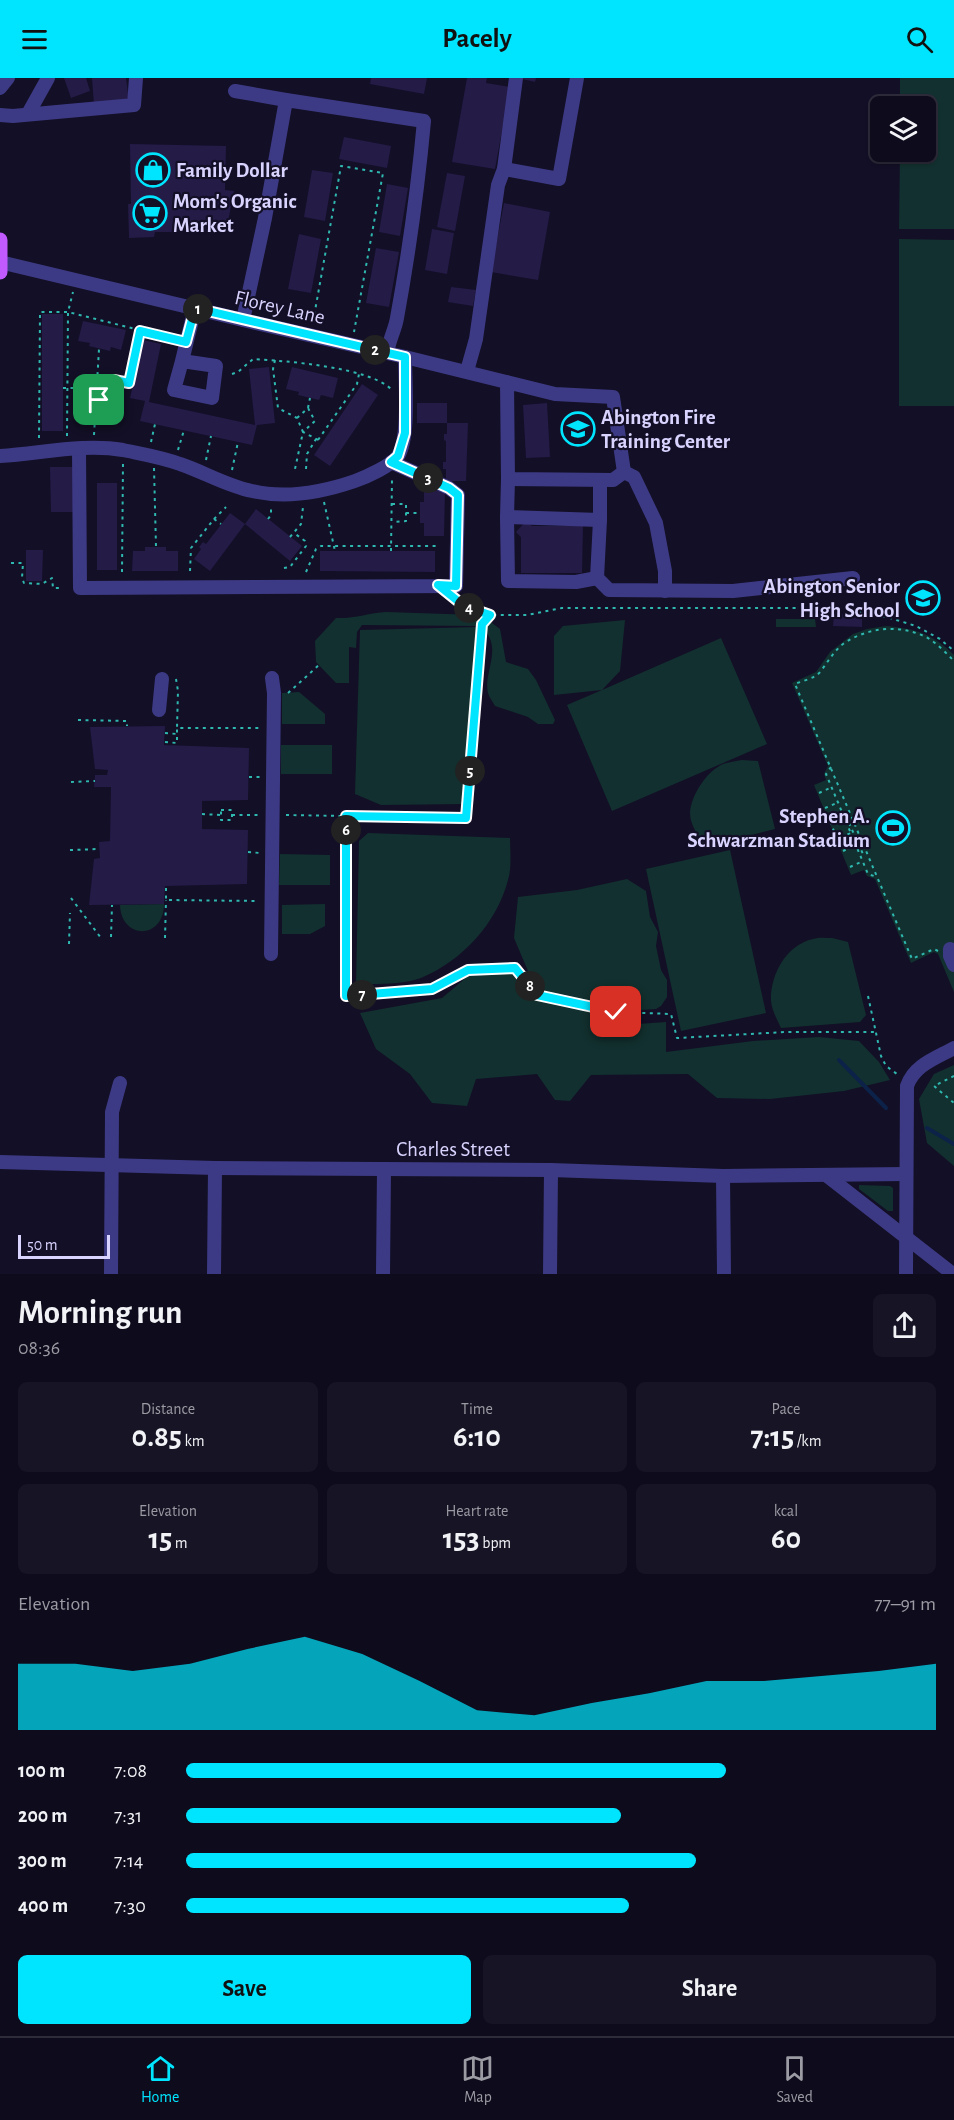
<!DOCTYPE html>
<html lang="en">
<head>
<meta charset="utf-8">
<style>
	body { margin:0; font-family:"Alegreya Sans",sans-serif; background:#171425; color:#f1f3f6; height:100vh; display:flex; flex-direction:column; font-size:22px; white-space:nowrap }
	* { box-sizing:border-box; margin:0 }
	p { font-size:20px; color:#9b9ba3 }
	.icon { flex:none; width:33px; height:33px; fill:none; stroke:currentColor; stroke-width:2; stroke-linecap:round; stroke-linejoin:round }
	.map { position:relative; height:1196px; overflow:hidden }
	.panel { display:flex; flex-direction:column; background:#0e0b1c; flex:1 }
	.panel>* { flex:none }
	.fabs { position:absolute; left:870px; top:18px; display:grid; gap:12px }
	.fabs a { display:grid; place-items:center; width:66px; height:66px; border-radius:9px; background:#0e0b1c; box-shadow:0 2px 4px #0004,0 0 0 2px #2e2b3b; font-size:30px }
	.scale { position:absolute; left:18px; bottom:15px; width:92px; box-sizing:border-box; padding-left:6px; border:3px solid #d9d4ff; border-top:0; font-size:16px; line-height:21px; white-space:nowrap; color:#d9d4ff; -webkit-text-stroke:4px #130f26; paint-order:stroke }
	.pin { position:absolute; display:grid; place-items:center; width:51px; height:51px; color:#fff; margin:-26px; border-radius:12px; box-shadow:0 3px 9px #0006 }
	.km { position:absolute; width:30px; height:30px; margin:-15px; border-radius:50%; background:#222; color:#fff; font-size:16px; line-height:30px; text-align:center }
	.round { display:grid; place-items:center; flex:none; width:63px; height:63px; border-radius:9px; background:#171425 }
	.headline { display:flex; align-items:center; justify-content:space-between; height:102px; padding:0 18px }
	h1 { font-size:33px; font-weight:700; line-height:45px }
	.metrics { display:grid; grid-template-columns:repeat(3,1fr); gap:9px; height:102px; padding:6px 18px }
	.metrics div { display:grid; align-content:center; border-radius:9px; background:#171425; text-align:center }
	.metrics b { font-size:30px; font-weight:700 }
	.metrics small { font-size:16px; font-weight:400 }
	.metrics p { font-size:16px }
	.chart { height:168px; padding:12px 18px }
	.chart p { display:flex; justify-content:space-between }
	.chart svg { width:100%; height:108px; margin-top:6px; fill:#00e5ff; opacity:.7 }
	.cta { display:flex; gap:12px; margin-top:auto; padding:12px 18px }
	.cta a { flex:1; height:69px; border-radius:9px; background:#00e5ff; color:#111; font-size:24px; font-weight:700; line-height:69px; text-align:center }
	.cta a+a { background:#171425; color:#f1f3f6 }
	ul { padding:0 18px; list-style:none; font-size:20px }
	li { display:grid; grid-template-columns:96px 72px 1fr; align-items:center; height:45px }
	li i { height:15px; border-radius:8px; background:#00e5ff }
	header { display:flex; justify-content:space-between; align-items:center; height:78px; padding:0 18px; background:#00e5ff; color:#111; font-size:27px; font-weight:700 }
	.tabs { display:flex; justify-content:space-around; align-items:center; height:84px; border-top:2px solid #2e2b3b; background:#0e0b1c; font-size:16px; color:#9b9ba3 }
	.tabs a { display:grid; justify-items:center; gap:3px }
	.tabs .on { color:#00e5ff }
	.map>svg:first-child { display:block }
</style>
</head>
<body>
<header><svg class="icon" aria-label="menu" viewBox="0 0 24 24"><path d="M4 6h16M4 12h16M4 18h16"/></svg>Pacely<svg class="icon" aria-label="search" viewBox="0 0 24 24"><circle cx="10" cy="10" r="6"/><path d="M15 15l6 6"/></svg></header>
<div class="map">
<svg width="954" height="1196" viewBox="0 0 954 1196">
	<rect width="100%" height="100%" fill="#130f26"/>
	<g fill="#12302f">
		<polygon points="900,0 954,0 954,151 899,151 900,74 926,74 926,28 900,28"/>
		<polygon points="899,161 954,162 954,328 899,328"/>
		<path d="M 386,534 L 477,537 L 479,542 L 477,548 L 362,547 L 357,554 L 356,570 L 349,569 L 349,605 L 336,605 L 316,584 L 315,563 L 336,540 C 353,541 369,535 386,534 Z"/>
		<polygon points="776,541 815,541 816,549 776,549"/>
		<path d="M 488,542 L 500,551 L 506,584 L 528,591 L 536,602 L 555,642 L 553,646 L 538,646 L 528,639 L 495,628 C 493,624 489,619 488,615 C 483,595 502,572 485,553 Z"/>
		<polygon points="625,542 620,593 602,612 721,560 767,666 612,733 567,627 602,612 554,617 554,558 563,548"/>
		<path d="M 886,548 C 916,551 932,555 954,577 L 954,914 L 938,876 L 934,874 L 911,885 L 875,801 L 867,798 L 864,792 L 851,797 L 814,707 L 826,702 L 824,696 L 828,688 L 792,605 L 816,594 L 830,574 L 853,556 L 867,551 Z"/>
		<polygon points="478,549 465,726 381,727 355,716 360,552"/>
		<polygon points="299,614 325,636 325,646 282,646 282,615"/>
		<rect x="281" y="667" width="51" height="29"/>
		<path d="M 742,682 L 758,683 L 775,751 L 705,769 C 699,759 690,747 690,735 C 691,717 707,693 723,686 C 729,684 736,683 742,682 Z"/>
		<path d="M 368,755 L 510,760 C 510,773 512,789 508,802 C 497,845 462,883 421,900 C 402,907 377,906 356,906 L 359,763 Z"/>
		<polygon points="730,772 766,935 681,953 646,791"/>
		<polygon points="280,776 330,777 330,807 279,807"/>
		<polygon points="627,801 646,813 650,839 658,854 656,868 661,892 667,902 667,919 661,928 656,931 641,932 638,946 666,944 666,974 753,963 819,959 859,963 879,984 890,1002 844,1013 770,1021 717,1020 688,996 591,997 570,1023 555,1022 537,996 476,1001 467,1028 432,1025 410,996 376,971 360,935 442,920 468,898 528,893 514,860 518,819 577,812"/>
		<path d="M 164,826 C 164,862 121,862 120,827 Z"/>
		<polygon points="325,826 325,848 310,856 282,856 282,827"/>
		<path d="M 832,860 L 848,864 L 866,937 L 860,944 L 781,950 C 777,941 772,933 771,923 C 770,897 786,867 813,861 C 819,859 826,860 832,860 Z"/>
		<polygon points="954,987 954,1088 927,1065 919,1021 934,996"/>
		<polygon points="859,1107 890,1108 893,1110 893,1133 888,1133 859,1111"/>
	</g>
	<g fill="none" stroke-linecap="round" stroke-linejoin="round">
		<g stroke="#0c2248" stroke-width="4">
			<polyline points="839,982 886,1030"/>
			<polyline points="927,1050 954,1066"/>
		</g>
	</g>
	<g fill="#241b47">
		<polygon points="64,0 86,0 90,13 71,20"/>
		<polygon points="92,0 126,0 129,23 94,27"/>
		<polygon points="371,0 427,0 424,16 370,6"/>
		<polygon points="467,0 487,0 486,5 510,9 495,91 452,84"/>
		<polygon points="518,0 536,0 535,4"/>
		<polygon points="344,59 391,68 387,90 339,81"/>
		<polygon points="130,66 226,68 225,112 234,113 226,154 155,154 154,159 129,160 128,126 131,126"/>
		<polygon points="312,92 333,95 325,143 304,139"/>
		<polygon points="447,95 465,98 455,153 437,149"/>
		<polygon points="387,106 408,110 400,158 379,154"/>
		<polygon points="504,125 550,134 538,202 491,194"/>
		<polygon points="432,151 454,155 447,196 425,192"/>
		<polygon points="299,156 321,161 311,215 288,211"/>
		<polygon points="376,170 399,174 389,229 366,225"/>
		<polygon points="451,209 476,212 473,228 448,224"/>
		<rect x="42" y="236" width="21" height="117"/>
		<polygon points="83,243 126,252 121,272 111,269 110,273 89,268 90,265 78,263"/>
		<polygon points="143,262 161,266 149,324 255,347 249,291 269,289 275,345 257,347 252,367 140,343 145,323 130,320"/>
		<polygon points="292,289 338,300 333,320 321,317 319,322 298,317 299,314 286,311"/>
		<polygon points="362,306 378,317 330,388 314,377"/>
		<rect x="417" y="325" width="30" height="20"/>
		<polygon points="547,325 550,379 526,380 523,327"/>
		<polygon points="583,337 585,362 566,364 564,339"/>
		<polygon points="447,345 468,345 466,403 446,403 446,391 443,391 443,384 446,384 446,363 444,362 444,356 447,356"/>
		<polygon points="50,389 73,389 73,434 51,434"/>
		<rect x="97" y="405" width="20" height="87"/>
		<polygon points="424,413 445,413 444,458 424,458 424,445 420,445 420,424 424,424"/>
		<polygon points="256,431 302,468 290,483 245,446 210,493 194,481 201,471 199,469 203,464 206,466 230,435 245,446"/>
		<polygon points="526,443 532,448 583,448 582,495 521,495 521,459 516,454"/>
		<polygon points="145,469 166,469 166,473 178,473 178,493 132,493 133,473 145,473"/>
		<polygon points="26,472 43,472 42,503 26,503"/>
		<polygon points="320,473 435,473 435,494 320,493"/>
		<polygon points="834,536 862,537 862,549 833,548"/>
		<polygon points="165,648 164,667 249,670 248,722 202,723 202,751 248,752 247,806 165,808 164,826 89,827 94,781 100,780 99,764 110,763 111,709 94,709 95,697 107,697 108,692 95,691 90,649"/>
	</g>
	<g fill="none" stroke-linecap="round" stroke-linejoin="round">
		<g stroke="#2fb8b0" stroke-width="2" stroke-dasharray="3 4.5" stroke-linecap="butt">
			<polyline points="313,244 341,88 383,95 354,254"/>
			<polyline points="275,282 273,291 278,330 297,340 303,354 295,391"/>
			<path d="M 232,296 L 238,294 L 253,281 C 286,283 370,289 392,312"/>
			<circle cx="97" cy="312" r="10"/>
			<polyline points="129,305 140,253"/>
			<polyline points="106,307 114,302 133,306"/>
			<polyline points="63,310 86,310"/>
			<polyline points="308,330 310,320"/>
			<polyline points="297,340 308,330 315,343 303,354 322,364"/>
			<polyline points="94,357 99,271"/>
			<polyline points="67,358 68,234 73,214"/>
			<polyline points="39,360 40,234 68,234 175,261"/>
			<polyline points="318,362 357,306 359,296"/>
			<polyline points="151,364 155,346"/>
			<polyline points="178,372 184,352"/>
			<polyline points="206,382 211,358"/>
			<polyline points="154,390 156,469"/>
			<polyline points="306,391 307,376 316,361"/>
			<polyline points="232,392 238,364"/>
			<polyline points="324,424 335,473"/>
			<polyline points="392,426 406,426 406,443 392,444"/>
			<polyline points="406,435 420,435"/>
			<polyline points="214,441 221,446"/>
			<polyline points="268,441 271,437 271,429"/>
			<polyline points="290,459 301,446 303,429"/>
			<polyline points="391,473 392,401"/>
			<polyline points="11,485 23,485 22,500 24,505 42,506 52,500 53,510 60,510"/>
			<polyline points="284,490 290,489 306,468 305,463 294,455"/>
			<polyline points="190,493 191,470 214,441 226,429"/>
			<polyline points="122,494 123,384"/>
			<polyline points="306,494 316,471 321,468 437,468"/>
			<polyline points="455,521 464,528 490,537"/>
			<polyline points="176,601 178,613 177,650 262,650"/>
			<polyline points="288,615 319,587"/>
			<polyline points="78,642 127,643 127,648"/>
			<polyline points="165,655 177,656"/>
			<polyline points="165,664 177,665 177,650"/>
			<polyline points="831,689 826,696 868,796 877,799"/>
			<polyline points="249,699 261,699"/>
			<polyline points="71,704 95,703"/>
			<polyline points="819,715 832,709"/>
			<polyline points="825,730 839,724"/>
			<rect x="221" y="732" width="11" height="10"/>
			<polyline points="202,736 221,737"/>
			<polyline points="232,737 259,737"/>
			<polyline points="286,737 466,740 482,546 490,537 527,537 562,530 842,530 890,540 916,548 940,561 954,573"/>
			<polyline points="843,737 830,743 837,761 851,755"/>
			<polyline points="346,739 346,918 432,911 468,892 515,890 537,917 616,934 671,936 677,960 786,954 876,954"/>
			<polyline points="849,745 863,776 867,775"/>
			<polyline points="70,772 99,771"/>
			<polyline points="843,773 856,767"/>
			<polyline points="248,774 260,775"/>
			<polyline points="850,789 863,783"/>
			<polyline points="166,810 166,822 259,823"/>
			<polyline points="71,820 101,860"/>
			<polyline points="111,859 112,827"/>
			<polyline points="165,860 166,822"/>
			<polyline points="69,866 70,835"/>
			<path d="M 938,873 L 934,871 L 912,881 L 795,606 C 802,603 816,600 820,594 C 828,584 833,574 843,566 C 868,549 899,546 926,559 C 937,565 946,575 954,583"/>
			<polyline points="868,918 881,978 886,988 897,996"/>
			<polyline points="954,998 934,1008 954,1025"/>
		</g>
		<g stroke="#3d3a85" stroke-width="14">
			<polyline points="0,10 8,0"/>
			<polyline points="235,13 286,22"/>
			<polyline points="28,36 48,0"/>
			<polyline points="0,37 13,38 134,27 136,0"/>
			<polyline points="504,91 559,101 577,0"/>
			<polyline points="0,184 243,242 405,279 555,316 613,319 624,394 613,402 508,401 507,304"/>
			<path d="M 243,242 L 265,140 L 286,22 L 424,43 C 418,109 409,174 397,240 C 395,252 389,262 387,275"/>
			<polyline points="182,283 174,312 212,320 216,288 182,283 195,230"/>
			<polyline points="467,293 476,261 498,107 504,91 516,0"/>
			<polyline points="79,371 80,510 456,508 458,417 449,410 391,384"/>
			<path d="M 0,378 C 40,376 82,365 123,372 C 142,376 161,379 180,386 C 204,394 227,408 252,413 C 286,421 323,414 355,403 C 366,399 391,388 398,378 C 410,359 405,302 405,279"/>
			<polyline points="624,394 634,399 656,445 665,493 665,513"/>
			<polyline points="508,401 507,439 600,442 600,402"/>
			<polyline points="507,439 508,503 576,504 597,500"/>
			<polyline points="600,442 597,500 609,512 733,513 853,500"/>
			<polyline points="159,632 162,601"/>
			<polyline points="950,871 950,878 954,887"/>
			<polyline points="271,876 274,615 272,600"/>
			<polyline points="0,1084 215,1090 551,1092 723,1098 906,1096"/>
			<polyline points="826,1097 953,1196"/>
			<polyline points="723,1098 724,1196"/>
			<polyline points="111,1196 112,1034 120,1005"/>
			<polyline points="214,1196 215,1090"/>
			<polyline points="383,1196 384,1091"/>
			<polyline points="550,1196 551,1092"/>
			<path d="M 906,1196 L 907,1008 C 914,987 936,980 954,970"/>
		</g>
		<polyline stroke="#c25bff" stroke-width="15" points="0,162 0,194"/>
	</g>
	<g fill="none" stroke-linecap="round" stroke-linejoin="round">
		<defs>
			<polyline id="route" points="99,322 106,315 106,307 114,302 129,305 140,253 186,264 195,230 405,279 405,355 398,378 391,384 449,410 458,417 456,508 438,507 464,528 490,537 482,546 466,740 346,738 346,918 432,911 468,892 515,890 537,917 616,934"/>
		</defs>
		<use href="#route" stroke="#fff" stroke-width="12"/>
		<use href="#route" stroke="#00e5ff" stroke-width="8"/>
	</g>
	<defs>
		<symbol id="shop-ring" viewBox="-11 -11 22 22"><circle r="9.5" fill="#130f26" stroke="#00e5ff" stroke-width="1.5"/><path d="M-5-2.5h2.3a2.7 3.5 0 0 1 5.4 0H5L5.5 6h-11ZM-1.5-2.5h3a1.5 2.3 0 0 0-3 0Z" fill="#00e5ff"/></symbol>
		<symbol id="supermarket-ring" viewBox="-11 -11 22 22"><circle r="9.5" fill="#130f26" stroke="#00e5ff" stroke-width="1.5"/><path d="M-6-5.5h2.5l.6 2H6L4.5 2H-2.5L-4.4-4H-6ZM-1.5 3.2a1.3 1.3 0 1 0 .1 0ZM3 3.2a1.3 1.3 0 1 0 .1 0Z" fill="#00e5ff"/></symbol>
		<symbol id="school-ring" viewBox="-11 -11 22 22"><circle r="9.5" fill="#130f26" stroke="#00e5ff" stroke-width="1.5"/><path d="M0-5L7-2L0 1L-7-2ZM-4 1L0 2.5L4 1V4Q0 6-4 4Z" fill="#00e5ff"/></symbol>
		<symbol id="stadium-ring" viewBox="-11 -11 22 22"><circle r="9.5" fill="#130f26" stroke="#00e5ff" stroke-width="1.5"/><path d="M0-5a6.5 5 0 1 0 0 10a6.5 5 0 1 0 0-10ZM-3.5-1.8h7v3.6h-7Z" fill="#00e5ff"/></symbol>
	</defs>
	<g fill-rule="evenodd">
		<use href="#shop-ring" x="134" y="73" width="38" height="38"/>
		<use href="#supermarket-ring" x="131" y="116" width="38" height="38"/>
		<use href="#school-ring" x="559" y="332" width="38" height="38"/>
		<use href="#school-ring" x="904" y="501" width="38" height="38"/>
		<use href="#stadium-ring" x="874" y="731" width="38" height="38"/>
	</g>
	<g text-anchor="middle" stroke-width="4.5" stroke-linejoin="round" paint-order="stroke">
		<g font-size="21" font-weight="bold" fill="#d9d4ff" stroke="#130f26" text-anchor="start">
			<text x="176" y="99">Family Dollar</text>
			<text x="173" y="130">Mom's Organic<tspan x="173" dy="24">Market</tspan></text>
			<text x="601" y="346">Abington Fire<tspan x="601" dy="24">Training Center</tspan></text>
			<text x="900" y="515" text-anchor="end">Abington Senior<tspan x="900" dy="24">High School</tspan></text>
			<text x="870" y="745" text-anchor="end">Stephen A.<tspan x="870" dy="24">Schwarzman Stadium</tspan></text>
		</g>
		<g font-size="21" fill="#d9d4ff" stroke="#130f26">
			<text transform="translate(280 229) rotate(13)" y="7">Florey Lane</text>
			<text x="453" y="1078">Charles Street</text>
		</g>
	</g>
</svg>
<div class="fabs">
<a><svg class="icon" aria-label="layers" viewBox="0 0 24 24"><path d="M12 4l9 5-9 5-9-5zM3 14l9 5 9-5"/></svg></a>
</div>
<div class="scale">50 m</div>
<div class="pin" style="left:99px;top:322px;background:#1e9e55"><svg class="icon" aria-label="arrive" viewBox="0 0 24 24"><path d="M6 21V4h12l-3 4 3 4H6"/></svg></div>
<div class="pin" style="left:616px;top:934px;background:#d93025"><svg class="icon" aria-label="check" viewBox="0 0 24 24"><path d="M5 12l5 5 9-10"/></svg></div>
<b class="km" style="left:198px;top:231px">1</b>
<b class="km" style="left:375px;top:272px">2</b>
<b class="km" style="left:428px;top:400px">3</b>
<b class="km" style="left:469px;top:530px">4</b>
<b class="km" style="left:470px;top:693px">5</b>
<b class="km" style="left:346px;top:752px">6</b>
<b class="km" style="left:362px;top:917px">7</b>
<b class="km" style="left:530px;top:908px">8</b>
</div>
<section class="panel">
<div class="headline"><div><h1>Morning run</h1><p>08:36</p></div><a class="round"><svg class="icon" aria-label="share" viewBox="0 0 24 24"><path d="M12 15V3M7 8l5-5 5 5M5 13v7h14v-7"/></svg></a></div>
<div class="metrics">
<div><p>Distance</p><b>0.85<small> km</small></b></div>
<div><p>Time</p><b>6:10</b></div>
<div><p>Pace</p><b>7:15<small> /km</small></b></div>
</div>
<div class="metrics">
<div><p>Elevation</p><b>15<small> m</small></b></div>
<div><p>Heart rate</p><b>153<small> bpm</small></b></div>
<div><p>kcal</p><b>60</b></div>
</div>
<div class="chart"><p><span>Elevation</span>77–91 m</p>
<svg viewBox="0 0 160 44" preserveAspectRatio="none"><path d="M0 44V17L10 17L20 20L30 17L40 11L50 6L60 13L70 24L80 36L90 38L100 33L110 29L120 24L130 24L140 22L150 20L160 17V44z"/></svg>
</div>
<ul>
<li><b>100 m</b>7:08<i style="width:72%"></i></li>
<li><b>200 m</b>7:31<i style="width:58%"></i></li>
<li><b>300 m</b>7:14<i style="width:68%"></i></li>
<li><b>400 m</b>7:30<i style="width:59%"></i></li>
</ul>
<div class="cta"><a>Save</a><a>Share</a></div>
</section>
<nav class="tabs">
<a class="on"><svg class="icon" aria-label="home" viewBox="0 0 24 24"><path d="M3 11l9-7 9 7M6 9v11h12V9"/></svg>Home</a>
<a><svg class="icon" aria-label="map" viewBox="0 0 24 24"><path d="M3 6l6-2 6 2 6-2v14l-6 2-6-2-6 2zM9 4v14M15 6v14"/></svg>Map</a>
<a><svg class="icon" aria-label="saved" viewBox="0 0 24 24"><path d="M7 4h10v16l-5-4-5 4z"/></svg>Saved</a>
</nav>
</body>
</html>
